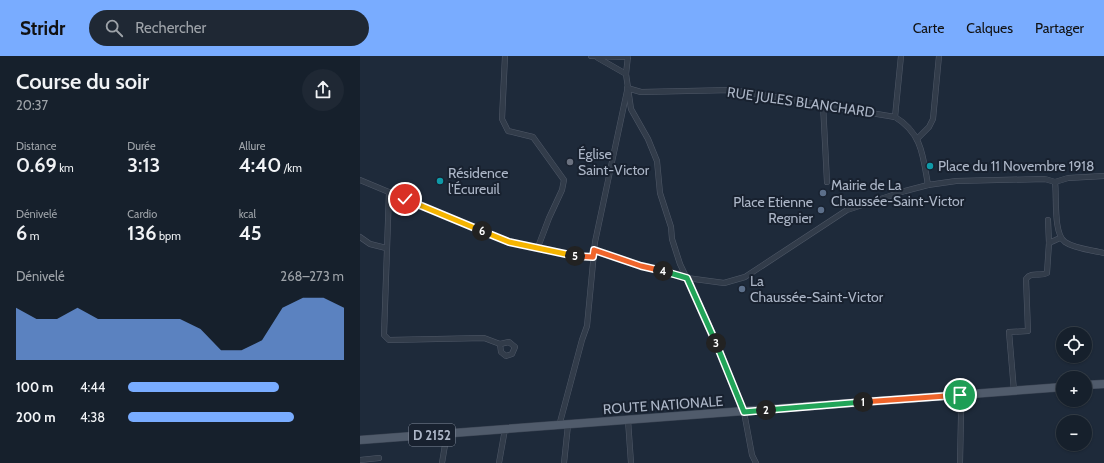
<!DOCTYPE html>
<html lang="fr">
<head>
<meta charset="utf-8">
<style>
	body { margin:0; font-family:Cabin,sans-serif; background:#1f2834; color:#f1f3f6; height:100vh; display:flex; flex-direction:column; font-size:15px; white-space:nowrap }
	* { box-sizing:border-box; margin:0 }
	p { font-size:13px; color:#9ea3a9 }
	.icon { flex:none; width:22px; height:22px; fill:none; stroke:currentColor; stroke-width:2; stroke-linecap:round; stroke-linejoin:round }
	.map { position:relative; flex:1; overflow:hidden }
	.sheet { display:flex; flex-direction:column; background:#16202c; width:360px }
	.sheet>* { flex:none }
	.fabs { position:absolute; left:696px; top:271px; display:grid; gap:8px }
	.fabs a { display:grid; place-items:center; width:36px; height:36px; border-radius:50%; background:#16202c; box-shadow:0 1px 3px #0004,0 0 0 1px #353e48; font-size:20px }
	.pin { position:absolute; display:grid; place-items:center; width:34px; height:34px; color:#fff; margin:-17px; border:2px solid #fff; border-radius:50%; box-shadow:0 1px 4px #0007 }
	.km { position:absolute; width:20px; height:20px; margin:-10px; border-radius:50%; background:#222; color:#fff; font-size:11px; line-height:20px; text-align:center }
	.round { display:grid; place-items:center; flex:none; width:42px; height:42px; border-radius:21px; background:#1f2834 }
	.summary { display:flex; align-items:center; justify-content:space-between; height:68px; padding:0 16px }
	h1 { font-size:22px; font-weight:600; line-height:30px }
	.stats { display:grid; grid-template-columns:repeat(3,1fr); gap:6px; height:68px; padding:4px 16px }
	.stats div { display:grid; align-content:center }
	.stats b { font-size:20px; font-weight:600 }
	.stats small { font-size:11px; font-weight:400 }
	.stats p { font-size:11px }
	.chart { height:112px; padding:8px 16px }
	.chart p { display:flex; justify-content:space-between }
	.chart svg { width:100%; height:72px; margin-top:4px; fill:#79acff; opacity:.7 }
	ul { padding:0 16px; list-style:none; font-size:13px }
	li { display:grid; grid-template-columns:64px 48px 1fr; align-items:center; height:30px }
	li i { height:10px; border-radius:5px; background:#79acff }
	header { display:flex; align-items:center; gap:24px; box-sizing:border-box; height:56px; padding:0 20px; background:#79acff; color:#111 }
	header strong { font-size:19px }
	nav { display:flex; gap:22px; margin-inline-start:auto; font-size:14px }
	.search { width:280px; height:36px; background:#1f2834; display:flex; align-items:center; gap:10px; box-sizing:border-box; padding:0 14px; border-radius:22px; color:#9ea3a9; font-size:15px }
	main { display:flex; flex:1; min-height:0 }
	.map>svg:first-child { display:block }
</style>
</head>
<body>
<header>
<strong>Stridr</strong>
<div class="search"><svg class="icon" aria-label="search" viewBox="0 0 24 24"><circle cx="10" cy="10" r="6"/><path d="M15 15l6 6"/></svg>Rechercher</div>
<nav><a>Carte</a><a>Calques</a><a>Partager</a></nav>
</header>
<main>
<section class="sheet">
<div class="summary"><div><h1>Course du soir</h1><p>20:37</p></div><a class="round"><svg class="icon" aria-label="share" viewBox="0 0 24 24"><path d="M12 15V3M7 8l5-5 5 5M5 13v7h14v-7"/></svg></a></div>
<div class="stats">
<div><p>Distance</p><b>0.69<small> km</small></b></div>
<div><p>Durée</p><b>3:13</b></div>
<div><p>Allure</p><b>4:40<small> /km</small></b></div>
</div>
<div class="stats">
<div><p>Dénivelé</p><b>6<small> m</small></b></div>
<div><p>Cardio</p><b>136<small> bpm</small></b></div>
<div><p>kcal</p><b>45</b></div>
</div>
<div class="chart"><p><span>Dénivelé</span>268–273 m</p>
<svg viewBox="0 0 160 44" preserveAspectRatio="none"><path d="M0 44V12L10 19L20 19L30 12L40 19L50 19L60 19L70 19L80 19L90 25L100 38L110 38L120 32L130 12L140 6L150 6L160 12V44z"/></svg>
</div>
<ul>
<li><b>100 m</b>4:44<i style="width:70%"></i></li>
<li><b>200 m</b>4:38<i style="width:77%"></i></li>
</ul>
</section>
<div class="map">
<svg width="744" height="407" viewBox="0 0 744 407">
	<rect width="100%" height="100%" fill="#1e2a3a"/>
	<g fill="none" stroke-linecap="round" stroke-linejoin="round">
		<defs>
			<g id="street">
				<polyline points="145,0 142,63 148,75 173,81 204,124 202,134 189,162 178,191"/>
				<polyline points="231,0 268,1"/>
				<polyline points="268,0 266,18 271,53 288,83 297,105 300,137 311,171 312,183 320,208 347,264 384,356 392,399 396,407"/>
				<polyline points="238,2 266,18"/>
				<path d="M 267,32 L 281,36 L 372,34 L 535,61 C 562,77 563,100 568,129"/>
				<polyline points="463,48 467,126"/>
				<polyline points="535,61 541,0"/>
				<polyline points="558,82 569,71 573,63 579,0"/>
				<polyline points="0,124 149,186 210,199 233,201"/>
				<path d="M 695,126 C 697,140 693,178 705,186 C 715,193 732,194 744,197"/>
				<polyline points="29,136 24,279 29,284 124,282 140,288"/>
				<polyline points="688,164 689,187 700,182"/>
				<polyline points="0,181 10,188 26,192"/>
				<polyline points="234,194 281,210 327,222 364,227 385,221 487,154 545,135 568,129 596,125 685,123 695,126 708,122 744,120"/>
				<polygon points="149,286 155,291 152,298 146,300 141,296 140,288"/>
				<path d="M 654,335 L 649,276 L 668,275 L 666,223 C 672,215 680,221 687,217 L 689,187"/>
				<polyline points="600,339 601,360 600,407"/>
				<polyline points="268,364 271,407"/>
				<polyline points="199,370 222,284 227,270 235,186 267,35"/>
				<polyline points="0,404 19,402"/>
				<polyline points="82,407 87,377"/>
				<polyline points="139,407 145,373"/>
				<polyline points="204,407 208,369"/>
			</g>
			<g id="primary">
				<polyline points="725,329 744,328"/>
				<polyline points="0,384 703,331"/>
			</g>
		</defs>
		<use href="#street" stroke="#505968" stroke-width="6"/>
		<use href="#primary" stroke="#3c4554" stroke-width="9"/>
		<use href="#street" stroke="#323c4a" stroke-width="5"/>
		<use href="#primary" stroke="#505b6b" stroke-width="8"/>
	</g>
	<g fill="none" stroke-linecap="round" stroke-linejoin="round">
		<defs>
			<polyline id="split-1" points="503,346 600,339"/>
			<polyline id="split-2" points="406,354 503,346"/>
			<polyline id="split-3" points="356,287 384,356 406,354"/>
			<polyline id="split-4" points="303,215 327,222 356,287"/>
			<polyline id="split-5" points="215,200 233,201 234,194 281,210 303,215"/>
			<polyline id="split-6" points="122,175 149,186 215,200"/>
			<polyline id="split-7" points="45,143 122,175"/>
		</defs>
		<use href="#split-1" stroke="#fff" stroke-width="8"/>
		<use href="#split-2" stroke="#fff" stroke-width="8"/>
		<use href="#split-3" stroke="#fff" stroke-width="8"/>
		<use href="#split-4" stroke="#fff" stroke-width="8"/>
		<use href="#split-5" stroke="#fff" stroke-width="8"/>
		<use href="#split-6" stroke="#fff" stroke-width="8"/>
		<use href="#split-7" stroke="#fff" stroke-width="8"/>
		<use href="#split-1" stroke="#f0652b" stroke-width="5"/>
		<use href="#split-2" stroke="#22a559" stroke-width="5"/>
		<use href="#split-3" stroke="#22a559" stroke-width="5"/>
		<use href="#split-4" stroke="#22a559" stroke-width="5"/>
		<use href="#split-5" stroke="#f0652b" stroke-width="5"/>
		<use href="#split-6" stroke="#f5b400" stroke-width="5"/>
		<use href="#split-7" stroke="#f5b400" stroke-width="5"/>
	</g>
	<circle fill="#6b7280" stroke="#18212f" stroke-width="1.5" cx="210" cy="106" r="4"/>
	<g fill="#0f9aa8" stroke="#18212f" stroke-width="1.5">
		<circle cx="570" cy="110" r="4"/>
		<circle cx="80" cy="125" r="4"/>
	</g>
	<g fill="#5c6f8a" stroke="#18212f" stroke-width="1.5">
		<circle cx="463" cy="137" r="4"/>
		<circle cx="461" cy="154" r="4"/>
		<circle cx="382" cy="233" r="4"/>
	</g>
	<g text-anchor="middle" stroke-width="4" stroke-linejoin="round" paint-order="stroke">
		<rect fill="#18212f" stroke="#808999" stroke-width="1" x="49" y="368" width="46" height="22" rx="3"/>
		<g font-size="13" font-weight="bold" fill="#acb6c7">
			<text x="72" y="384">D 2152</text>
		</g>
		<g font-size="14" fill="#acb6c7" stroke="#18212f">
			<text transform="translate(441 46) rotate(8)" y="5">RUE JULES BLANCHARD</text>
			<text transform="translate(303 349) rotate(-4)" y="5">ROUTE NATIONALE</text>
		</g>
		<g font-size="14" fill="#acb6c7" stroke="#18212f" text-anchor="start">
			<text x="218" y="103">Église<tspan x="218" dy="16">Saint-Victor</tspan></text>
			<text x="578" y="115">Place du 11 Novembre 1918</text>
			<text x="88" y="122">Résidence<tspan x="88" dy="16">l'Écureuil</tspan></text>
			<text x="471" y="134">Mairie de La<tspan x="471" dy="16">Chaussée-Saint-Victor</tspan></text>
			<text x="453" y="151" text-anchor="end">Place Etienne<tspan x="453" dy="16">Regnier</tspan></text>
			<text x="390" y="230">La<tspan x="390" dy="16">Chaussée-Saint-Victor</tspan></text>
		</g>
	</g>
</svg>
<div class="fabs">
<a><svg class="icon" aria-label="locate" viewBox="0 0 24 24"><circle cx="12" cy="12" r="6"/><path d="M12 2v4M12 18v4M2 12h4M18 12h4"/></svg></a>
<a>+</a>
<a>−</a>
</div>
<div class="pin" style="left:600px;top:339px;background:#1e9e55"><svg class="icon" aria-label="arrive" viewBox="0 0 24 24"><path d="M6 21V4h12l-3 4 3 4H6"/></svg></div>
<div class="pin" style="left:45px;top:143px;background:#d93025"><svg class="icon" aria-label="check" viewBox="0 0 24 24"><path d="M5 12l5 5 9-10"/></svg></div>
<b class="km" style="left:503px;top:346px">1</b>
<b class="km" style="left:406px;top:354px">2</b>
<b class="km" style="left:356px;top:287px">3</b>
<b class="km" style="left:303px;top:215px">4</b>
<b class="km" style="left:215px;top:200px">5</b>
<b class="km" style="left:122px;top:175px">6</b>
</div>
</main>
</body>
</html>
